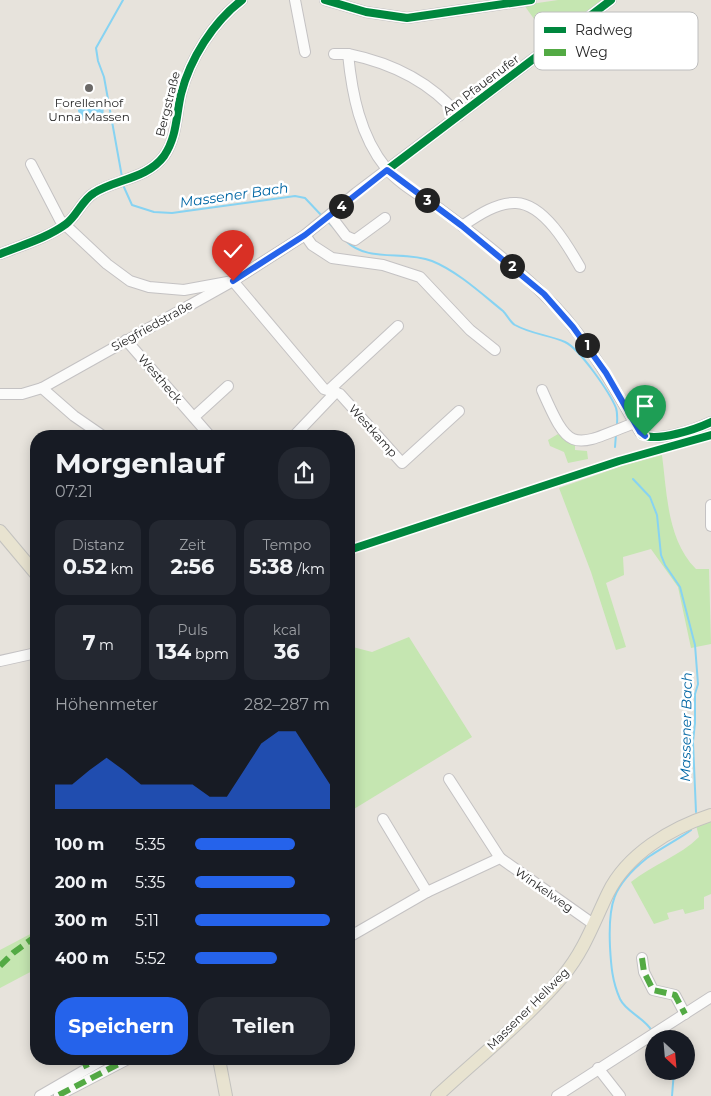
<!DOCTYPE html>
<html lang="de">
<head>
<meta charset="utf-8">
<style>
	body { margin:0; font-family:Montserrat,sans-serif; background:#242831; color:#f1f3f6; height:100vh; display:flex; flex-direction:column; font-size:19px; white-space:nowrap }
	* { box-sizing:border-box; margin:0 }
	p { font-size:16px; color:#9ea1a6 }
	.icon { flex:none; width:28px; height:28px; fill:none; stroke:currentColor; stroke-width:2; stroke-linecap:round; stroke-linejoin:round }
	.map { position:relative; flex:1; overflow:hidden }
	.panel { position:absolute; left:30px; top:430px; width:325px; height:635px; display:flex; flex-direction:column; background:#171b24; border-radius:20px; box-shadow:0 2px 12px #0003 }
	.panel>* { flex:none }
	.needle { width:32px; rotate:154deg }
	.controls { position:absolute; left:645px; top:1030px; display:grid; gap:10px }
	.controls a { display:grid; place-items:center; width:50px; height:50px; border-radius:50%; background:#171b24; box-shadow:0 2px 12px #0003; font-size:25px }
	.pin { position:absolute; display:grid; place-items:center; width:42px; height:42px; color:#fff; margin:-51px -21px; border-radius:50% 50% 50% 0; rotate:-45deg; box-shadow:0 0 5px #0007 }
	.pin .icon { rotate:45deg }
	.km { position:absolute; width:25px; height:25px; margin:-12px; border-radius:50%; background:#222; color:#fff; font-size:14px; line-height:25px; text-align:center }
	.round { display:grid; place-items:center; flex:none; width:52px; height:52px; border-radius:20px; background:#242831 }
	.head { display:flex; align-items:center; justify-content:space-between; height:85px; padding:0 25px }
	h1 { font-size:28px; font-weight:700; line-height:38px }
	.stats { display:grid; grid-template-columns:repeat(3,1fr); gap:8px; height:85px; padding:5px 25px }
	.stats div { display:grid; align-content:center; border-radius:12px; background:#242831; text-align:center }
	.stats b { font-size:21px; font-weight:700 }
	.stats small { font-size:14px; font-weight:400 }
	.stats p { font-size:14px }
	.chart { height:140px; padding:10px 25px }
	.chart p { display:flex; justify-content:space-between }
	.chart svg { width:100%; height:90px; margin-top:5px; fill:#2563eb; opacity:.7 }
	.primary-button { display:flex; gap:10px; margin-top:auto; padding:10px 25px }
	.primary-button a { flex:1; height:58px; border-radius:20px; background:#2563eb; color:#fff; font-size:20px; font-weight:700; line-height:58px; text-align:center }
	.primary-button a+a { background:#242831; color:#f1f3f6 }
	ul { padding:0 25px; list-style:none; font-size:16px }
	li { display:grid; grid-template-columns:80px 60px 1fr; align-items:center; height:38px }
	li i { height:12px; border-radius:6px; background:#2563eb }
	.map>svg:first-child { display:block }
</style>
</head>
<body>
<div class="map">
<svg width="711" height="1096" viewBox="0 0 711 1096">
	<rect width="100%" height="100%" fill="#e7e3dc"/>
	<g fill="#c5e6b1">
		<polygon points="558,0 607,0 550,41 524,5"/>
		<polygon points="558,434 575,445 575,450 587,451 588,459 568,463 564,452 550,446 548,440"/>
		<path d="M 662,455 C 667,493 667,540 696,569 L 709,569 L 711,644 L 691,648 L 678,587 L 651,549 L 623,557 L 624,575 L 606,583 L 626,647 L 616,650 L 591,572 L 559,488 L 622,466 Z"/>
		<polygon points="409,637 472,737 349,812 349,646 372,652"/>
		<path d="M 711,820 L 711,894 L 704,897 L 704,909 L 685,914 L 683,909 L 667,913 L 669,919 L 654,924 L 631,882 C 652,865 680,856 699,837 L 696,825 Z"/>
		<polygon points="36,931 36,969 0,988 0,950"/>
	</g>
	<polygon fill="#87d3f2" points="104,102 103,123 80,119 77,106"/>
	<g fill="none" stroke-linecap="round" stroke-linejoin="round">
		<g stroke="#87d3f2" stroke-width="2">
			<polyline points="122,177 104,77 98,61 96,48 123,0"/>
			<polyline points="123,185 132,205 154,212 172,213 295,196 305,198 322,216"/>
			<polyline points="327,221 336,230"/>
			<path d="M 346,241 C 368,263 404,250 432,261 C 457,271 482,294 503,311 C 507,315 510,322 515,325 C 531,334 549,335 565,342 C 580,349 610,393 616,408 C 618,414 617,420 617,427"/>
			<polyline points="615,447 616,434"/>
			<polyline points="633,479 650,497 657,515 661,555 665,565 680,587 695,645 698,684 695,694 695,723 693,742 696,812"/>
			<path d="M 652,1031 C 645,1018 626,1012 620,999 C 612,981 611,965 610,947 C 608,904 612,886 647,858 C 655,852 690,832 691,830"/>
			<polyline points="672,1096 674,1071"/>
		</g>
		<defs>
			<g id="minor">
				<polyline points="295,0 305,52"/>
				<polyline points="325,0 366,12 407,18 531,0"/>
				<polyline points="334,54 348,54"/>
				<path d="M 459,116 C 430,81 392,63 348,54 C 352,94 360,136 386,168 C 399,184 423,197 440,209 C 475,235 511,263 542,293 C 584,332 611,383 640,432 C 653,445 696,429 711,422"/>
				<polyline points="31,164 60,220 107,264 130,281 149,287 184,290 233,281 324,389 340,394 402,463 459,411"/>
				<polyline points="330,215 346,236 355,240 385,218"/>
				<path d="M 462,226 C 477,216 497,202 516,203 C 544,204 568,246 580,267"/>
				<polyline points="305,235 312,245 332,258 383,265 420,277 470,330 495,350"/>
				<path d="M 0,254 C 22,245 47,238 66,224 C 77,216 82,200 94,193 C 116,179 147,179 164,156 C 177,137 176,116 181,94 C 190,59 213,22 242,0"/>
				<polyline points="126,340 210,436"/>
				<polyline points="42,388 74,416 103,436"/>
				<polyline points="329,390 398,326"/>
				<path d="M 542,390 C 570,454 572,448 634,423"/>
				<polyline points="0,394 22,394 42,388 233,281 305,235 356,193 611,0"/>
				<polyline points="194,417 228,386"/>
				<polyline points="294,436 336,392"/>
				<polyline points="711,505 711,526"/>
				<polyline points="0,661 36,653"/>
				<polyline points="449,779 500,858"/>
				<polyline points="383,819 427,892"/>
				<polyline points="349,937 427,892 500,858 589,921"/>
				<polyline points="642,958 644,972 653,990 675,995 685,1014"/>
				<polyline points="598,1068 620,1096"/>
				<polyline points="59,1095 128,1059"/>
				<polyline points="40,1096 104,1059"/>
				<polyline points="557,1096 711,997"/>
			</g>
			<g id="major">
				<polyline points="0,531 36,574"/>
				<polyline points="219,1059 226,1096"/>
				<path d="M 437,1096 C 479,1057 526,1020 563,976 C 584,951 594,922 608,893 C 627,854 671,828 711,815"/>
			</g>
		</defs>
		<use href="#minor" stroke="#c4c2c3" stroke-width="12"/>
		<use href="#major" stroke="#c3c2bf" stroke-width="14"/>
		<use href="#minor" stroke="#fbfbfa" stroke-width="10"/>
		<use href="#major" stroke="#e8e3d0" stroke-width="12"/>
		<g stroke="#53aa44" stroke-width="6" stroke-dasharray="12 6" stroke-linecap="butt">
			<polyline points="642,958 644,972 653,990 675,995 685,1014"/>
			<polyline points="0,966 13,953 36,936"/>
			<polyline points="83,1059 87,1068"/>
			<polyline points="59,1095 128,1059"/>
		</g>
		<defs>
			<g id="cycleway">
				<polyline points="325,0 366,12 407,18 531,0"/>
				<path d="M 611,0 L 387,170 L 462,226 L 544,294 L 573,327 L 606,373 L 642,435 C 658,442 696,429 711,422"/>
				<path d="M 0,254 C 22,245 47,238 66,224 C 77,216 82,200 94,193 C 116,179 147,179 164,156 C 177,137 176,116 181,94 C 190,59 213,22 242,0"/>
				<polyline points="349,550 619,461 711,435"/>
			</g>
		</defs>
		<use href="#cycleway" stroke="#fff" stroke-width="11"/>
		<use href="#cycleway" stroke="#00873e" stroke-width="8"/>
	</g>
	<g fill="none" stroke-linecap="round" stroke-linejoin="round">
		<defs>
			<polyline id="route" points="233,281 305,235 387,170 462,226 544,294 573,327 606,373 640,432 645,436"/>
		</defs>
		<use href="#route" stroke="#fff" stroke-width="10"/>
		<use href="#route" stroke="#2563eb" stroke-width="6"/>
	</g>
	<circle fill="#6b6967" stroke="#fff" stroke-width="2" cx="89" cy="88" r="5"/>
	<g text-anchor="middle" stroke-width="5" stroke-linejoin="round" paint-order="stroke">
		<g font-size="12" fill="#282828" stroke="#fff">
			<text transform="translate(481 85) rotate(-37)" y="4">Am Pfauenufer</text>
			<text transform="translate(168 104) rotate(-76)" y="4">Bergstraße</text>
			<text transform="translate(152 326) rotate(-29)" y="4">Siegfriedstraße</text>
			<text transform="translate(160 379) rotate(49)" y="4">Westheck</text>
			<text transform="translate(373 431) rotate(48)" y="4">Westkamp</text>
			<text transform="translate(544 890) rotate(35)" y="4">Winkelweg</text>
			<text transform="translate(528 1009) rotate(-45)" y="4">Massener Hellweg</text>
		</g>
		<g font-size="12" fill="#282828" stroke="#fff">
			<text x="89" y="107">Forellenhof<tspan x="89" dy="14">Unna Massen</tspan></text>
		</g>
		<g font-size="14" font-style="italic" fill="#0066a4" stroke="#fff">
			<text transform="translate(234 195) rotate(-8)" y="5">Massener Bach</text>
			<text transform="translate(686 727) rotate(-89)" y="5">Massener Bach</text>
		</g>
	</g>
	<rect x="534" y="12" width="164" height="58" rx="8" fill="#fff" stroke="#bebebe" stroke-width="1"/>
	<rect x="544" y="27" width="22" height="6" fill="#00873e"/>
	<rect x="544" y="49" width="22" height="7" fill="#53aa44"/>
	<g font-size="14" fill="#282828">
		<text x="575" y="35">Radweg</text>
		<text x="575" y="57">Weg</text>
	</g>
</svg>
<div class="controls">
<a><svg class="needle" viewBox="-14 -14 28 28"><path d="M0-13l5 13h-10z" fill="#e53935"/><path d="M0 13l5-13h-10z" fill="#9ea1a6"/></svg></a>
</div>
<div class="pin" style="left:645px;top:436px;background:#1e9e55"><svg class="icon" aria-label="arrive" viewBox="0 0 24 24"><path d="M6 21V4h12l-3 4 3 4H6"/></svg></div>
<div class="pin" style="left:233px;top:281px;background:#d93025"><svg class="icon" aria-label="check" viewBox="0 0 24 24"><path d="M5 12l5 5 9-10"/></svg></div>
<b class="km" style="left:587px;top:345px">1</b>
<b class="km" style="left:512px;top:266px">2</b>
<b class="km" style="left:427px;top:200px">3</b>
<b class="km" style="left:341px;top:206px">4</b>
<section class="panel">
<div class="head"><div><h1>Morgenlauf</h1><p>07:21</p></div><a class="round"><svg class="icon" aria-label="share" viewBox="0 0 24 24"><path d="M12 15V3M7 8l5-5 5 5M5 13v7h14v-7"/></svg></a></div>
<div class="stats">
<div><p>Distanz</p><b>0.52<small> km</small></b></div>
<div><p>Zeit</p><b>2:56</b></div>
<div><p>Tempo</p><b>5:38<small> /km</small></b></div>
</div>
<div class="stats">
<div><b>7<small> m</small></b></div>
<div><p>Puls</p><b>134<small> bpm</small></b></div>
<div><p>kcal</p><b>36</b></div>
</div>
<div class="chart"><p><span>Höhenmeter</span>282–287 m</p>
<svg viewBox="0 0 160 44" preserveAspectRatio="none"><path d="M0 44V32L10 32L20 25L30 19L40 25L50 32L60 32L70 32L80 32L90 38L100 38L110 25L120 12L130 6L140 6L150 19L160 32V44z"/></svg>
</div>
<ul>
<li><b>100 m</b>5:35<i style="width:74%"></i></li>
<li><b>200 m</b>5:35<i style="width:74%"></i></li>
<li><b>300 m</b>5:11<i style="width:100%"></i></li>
<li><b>400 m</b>5:52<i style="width:61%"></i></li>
</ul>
<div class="primary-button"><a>Speichern</a><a>Teilen</a></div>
</section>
</div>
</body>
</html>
